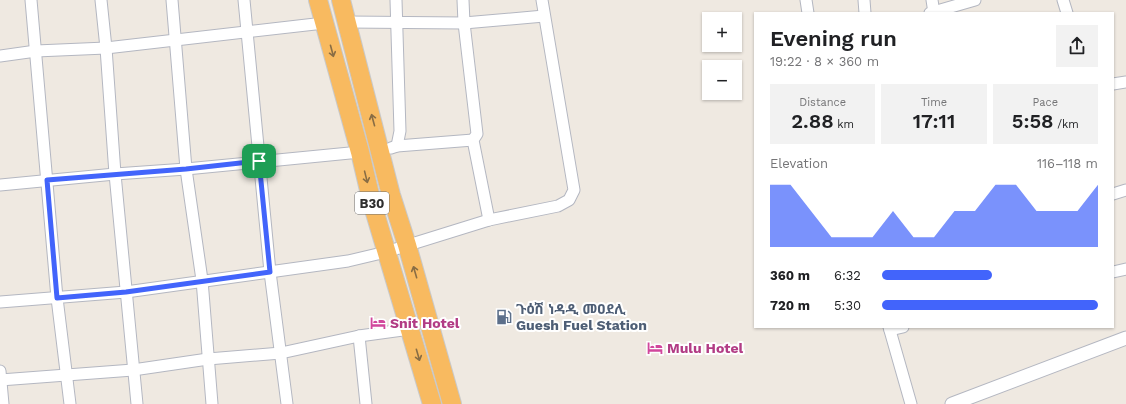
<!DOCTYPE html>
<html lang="en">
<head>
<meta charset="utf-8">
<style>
	body { margin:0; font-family:"Work Sans","Noto Sans Ethiopic",sans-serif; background:#f2f2f2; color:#202124; height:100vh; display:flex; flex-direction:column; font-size:15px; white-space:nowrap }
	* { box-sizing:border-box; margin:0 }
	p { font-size:13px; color:#757577 }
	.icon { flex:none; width:22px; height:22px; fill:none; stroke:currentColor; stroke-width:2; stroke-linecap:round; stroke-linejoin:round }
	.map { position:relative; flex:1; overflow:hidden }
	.details { position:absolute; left:754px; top:12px; width:360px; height:316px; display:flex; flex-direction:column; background:#fff; border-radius:0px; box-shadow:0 1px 3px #0004 }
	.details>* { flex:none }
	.tools { position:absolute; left:702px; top:12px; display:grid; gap:8px }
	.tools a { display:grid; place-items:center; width:40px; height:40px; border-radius:0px; background:#fff; box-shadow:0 1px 3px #0004; font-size:20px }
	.pin { position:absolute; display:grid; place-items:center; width:34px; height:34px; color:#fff; margin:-17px; border-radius:8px; box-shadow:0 2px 6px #0006 }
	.round { display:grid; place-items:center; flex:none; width:42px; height:42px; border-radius:0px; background:#f2f2f2 }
	.summary { display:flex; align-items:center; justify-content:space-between; height:68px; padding:0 16px }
	h1 { font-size:22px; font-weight:600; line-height:30px }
	.figures { display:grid; grid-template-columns:repeat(3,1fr); gap:6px; height:68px; padding:4px 16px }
	.figures div { display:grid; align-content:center; border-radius:0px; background:#f2f2f2; text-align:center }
	.figures b { font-size:20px; font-weight:600 }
	.figures small { font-size:11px; font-weight:400 }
	.figures p { font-size:11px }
	.chart { height:112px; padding:8px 16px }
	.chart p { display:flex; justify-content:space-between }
	.chart svg { width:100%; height:72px; margin-top:4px; fill:#4264fb; opacity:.7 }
	ul { padding:0 16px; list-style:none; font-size:13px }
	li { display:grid; grid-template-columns:64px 48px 1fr; align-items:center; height:30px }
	li i { height:10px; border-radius:5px; background:#4264fb }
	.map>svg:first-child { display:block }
</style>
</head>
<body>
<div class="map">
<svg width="1126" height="404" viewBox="0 0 1126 404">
	<rect width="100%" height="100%" fill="#efe9e1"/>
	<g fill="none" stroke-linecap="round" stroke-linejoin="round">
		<defs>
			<g id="minor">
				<polyline points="31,0 57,298 70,404"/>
				<polyline points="101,0 106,48 115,174 137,404"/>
				<polyline points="172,0 186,169 202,280 212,404"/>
				<polyline points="244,0 270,272 287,404"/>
				<polyline points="396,0 400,131 397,146"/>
				<polyline points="463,0 464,23 477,134 473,140 489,220"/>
				<polyline points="806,0 808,13"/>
				<polyline points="864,0 865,13"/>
				<polyline points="932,0 934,13"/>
				<polyline points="1063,0 1067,13"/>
				<polyline points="930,13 975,0"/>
				<polyline points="347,22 464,23 544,16"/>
				<polyline points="0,56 36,51 106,48 324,23"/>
				<polyline points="1113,84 1126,82"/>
				<polyline points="391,148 397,146 473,140"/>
				<polyline points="0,185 115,174 186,169 360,152"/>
				<polyline points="1113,194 1126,190"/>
				<polyline points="1113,272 1126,269"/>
				<polyline points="0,302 126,292 348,261 386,252 489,220 558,206 569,200 574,190 542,0"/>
				<polyline points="889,327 911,404"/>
				<polyline points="890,330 903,327"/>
				<polyline points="359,336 366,404"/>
				<polyline points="0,371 3,404"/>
				<polyline points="0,380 133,370 208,359 281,353 359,336 410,329"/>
			</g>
			<polyline id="tertiary" points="952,404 1126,338"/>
			<g id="trunk">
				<polyline points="318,0 360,152 372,203 432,404"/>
				<polyline points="341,0 391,195 407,245 452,404"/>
			</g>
		</defs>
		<use href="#minor" stroke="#b4b7c1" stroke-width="13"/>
		<use href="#tertiary" stroke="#b4b7c1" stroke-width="15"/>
		<use href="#trunk" stroke="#c9c9c9" stroke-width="20"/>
		<use href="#minor" stroke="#fff" stroke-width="11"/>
		<use href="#tertiary" stroke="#fff" stroke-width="13"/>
		<use href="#trunk" stroke="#f8ba60" stroke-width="18"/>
	</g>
	<defs><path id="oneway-shaft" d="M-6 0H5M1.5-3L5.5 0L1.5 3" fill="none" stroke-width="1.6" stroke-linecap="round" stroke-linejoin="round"/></defs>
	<g stroke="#896d44">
		<use href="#oneway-shaft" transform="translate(332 51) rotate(75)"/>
		<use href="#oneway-shaft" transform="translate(373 120) rotate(-105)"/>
		<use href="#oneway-shaft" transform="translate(366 177) rotate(76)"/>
		<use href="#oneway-shaft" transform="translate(415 272) rotate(-106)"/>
		<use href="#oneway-shaft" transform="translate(418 355) rotate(74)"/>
	</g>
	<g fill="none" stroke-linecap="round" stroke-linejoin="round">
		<defs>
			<polygon id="route" points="259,161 270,272 126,292 57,298 47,180 186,169"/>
		</defs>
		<use href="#route" stroke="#fff" stroke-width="8"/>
		<use href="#route" stroke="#4264fb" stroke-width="5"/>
	</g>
	<defs>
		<symbol id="fuel-bare" viewBox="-9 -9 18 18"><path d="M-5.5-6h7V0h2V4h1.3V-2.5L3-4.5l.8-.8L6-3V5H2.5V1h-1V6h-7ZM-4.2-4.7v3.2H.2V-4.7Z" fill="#5c6f8a" stroke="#fff" stroke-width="2.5" paint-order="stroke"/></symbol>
		<symbol id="hotel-bare" viewBox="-9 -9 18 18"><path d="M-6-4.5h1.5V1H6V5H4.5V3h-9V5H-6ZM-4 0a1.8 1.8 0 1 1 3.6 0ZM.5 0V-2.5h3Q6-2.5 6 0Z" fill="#d1479c" stroke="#fff" stroke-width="2.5" paint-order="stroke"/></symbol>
	</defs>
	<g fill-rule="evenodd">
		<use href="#fuel-bare" x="493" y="306" width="22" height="22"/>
		<use href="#hotel-bare" x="367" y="312" width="22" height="22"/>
		<use href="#hotel-bare" x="644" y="337" width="22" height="22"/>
	</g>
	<g text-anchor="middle" stroke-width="4" stroke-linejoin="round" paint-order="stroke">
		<rect fill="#fff" stroke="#6d6d6d" stroke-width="1" x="355" y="192" width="34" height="22" rx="3"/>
		<g font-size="13" font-weight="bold" fill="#2e2e2e">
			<text x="372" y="208">B30</text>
		</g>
		<g font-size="14" font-weight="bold" fill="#4e5e75" stroke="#fff" text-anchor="start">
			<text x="516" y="314">ጉዕሽ ነዳዲ መዐደሊ<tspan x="516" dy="16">Guesh Fuel Station</tspan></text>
		</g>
		<g font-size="14" font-weight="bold" fill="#b23c85" stroke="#fff" text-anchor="start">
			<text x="390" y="328">Snit Hotel</text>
			<text x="667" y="353">Mulu Hotel</text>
		</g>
	</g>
</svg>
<div class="tools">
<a>+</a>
<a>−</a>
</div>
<div class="pin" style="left:259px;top:161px;background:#1e9e55"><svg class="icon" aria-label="arrive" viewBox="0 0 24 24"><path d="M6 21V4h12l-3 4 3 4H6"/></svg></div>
<section class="details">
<div class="summary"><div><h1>Evening run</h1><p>19:22 · 8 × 360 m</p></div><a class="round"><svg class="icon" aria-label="share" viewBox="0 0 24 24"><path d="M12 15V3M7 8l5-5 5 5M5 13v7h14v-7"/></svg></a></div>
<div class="figures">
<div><p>Distance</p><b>2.88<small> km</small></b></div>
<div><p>Time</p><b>17:11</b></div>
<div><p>Pace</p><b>5:58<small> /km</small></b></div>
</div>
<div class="chart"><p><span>Elevation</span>116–118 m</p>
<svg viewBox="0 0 160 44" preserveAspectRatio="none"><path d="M0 44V6L10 6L20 22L30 38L40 38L50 38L60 22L70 38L80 38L90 22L100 22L110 6L120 6L130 22L140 22L150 22L160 6V44z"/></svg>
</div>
<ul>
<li><b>360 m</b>6:32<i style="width:51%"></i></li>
<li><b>720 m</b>5:30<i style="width:100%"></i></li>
</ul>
</section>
</div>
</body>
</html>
